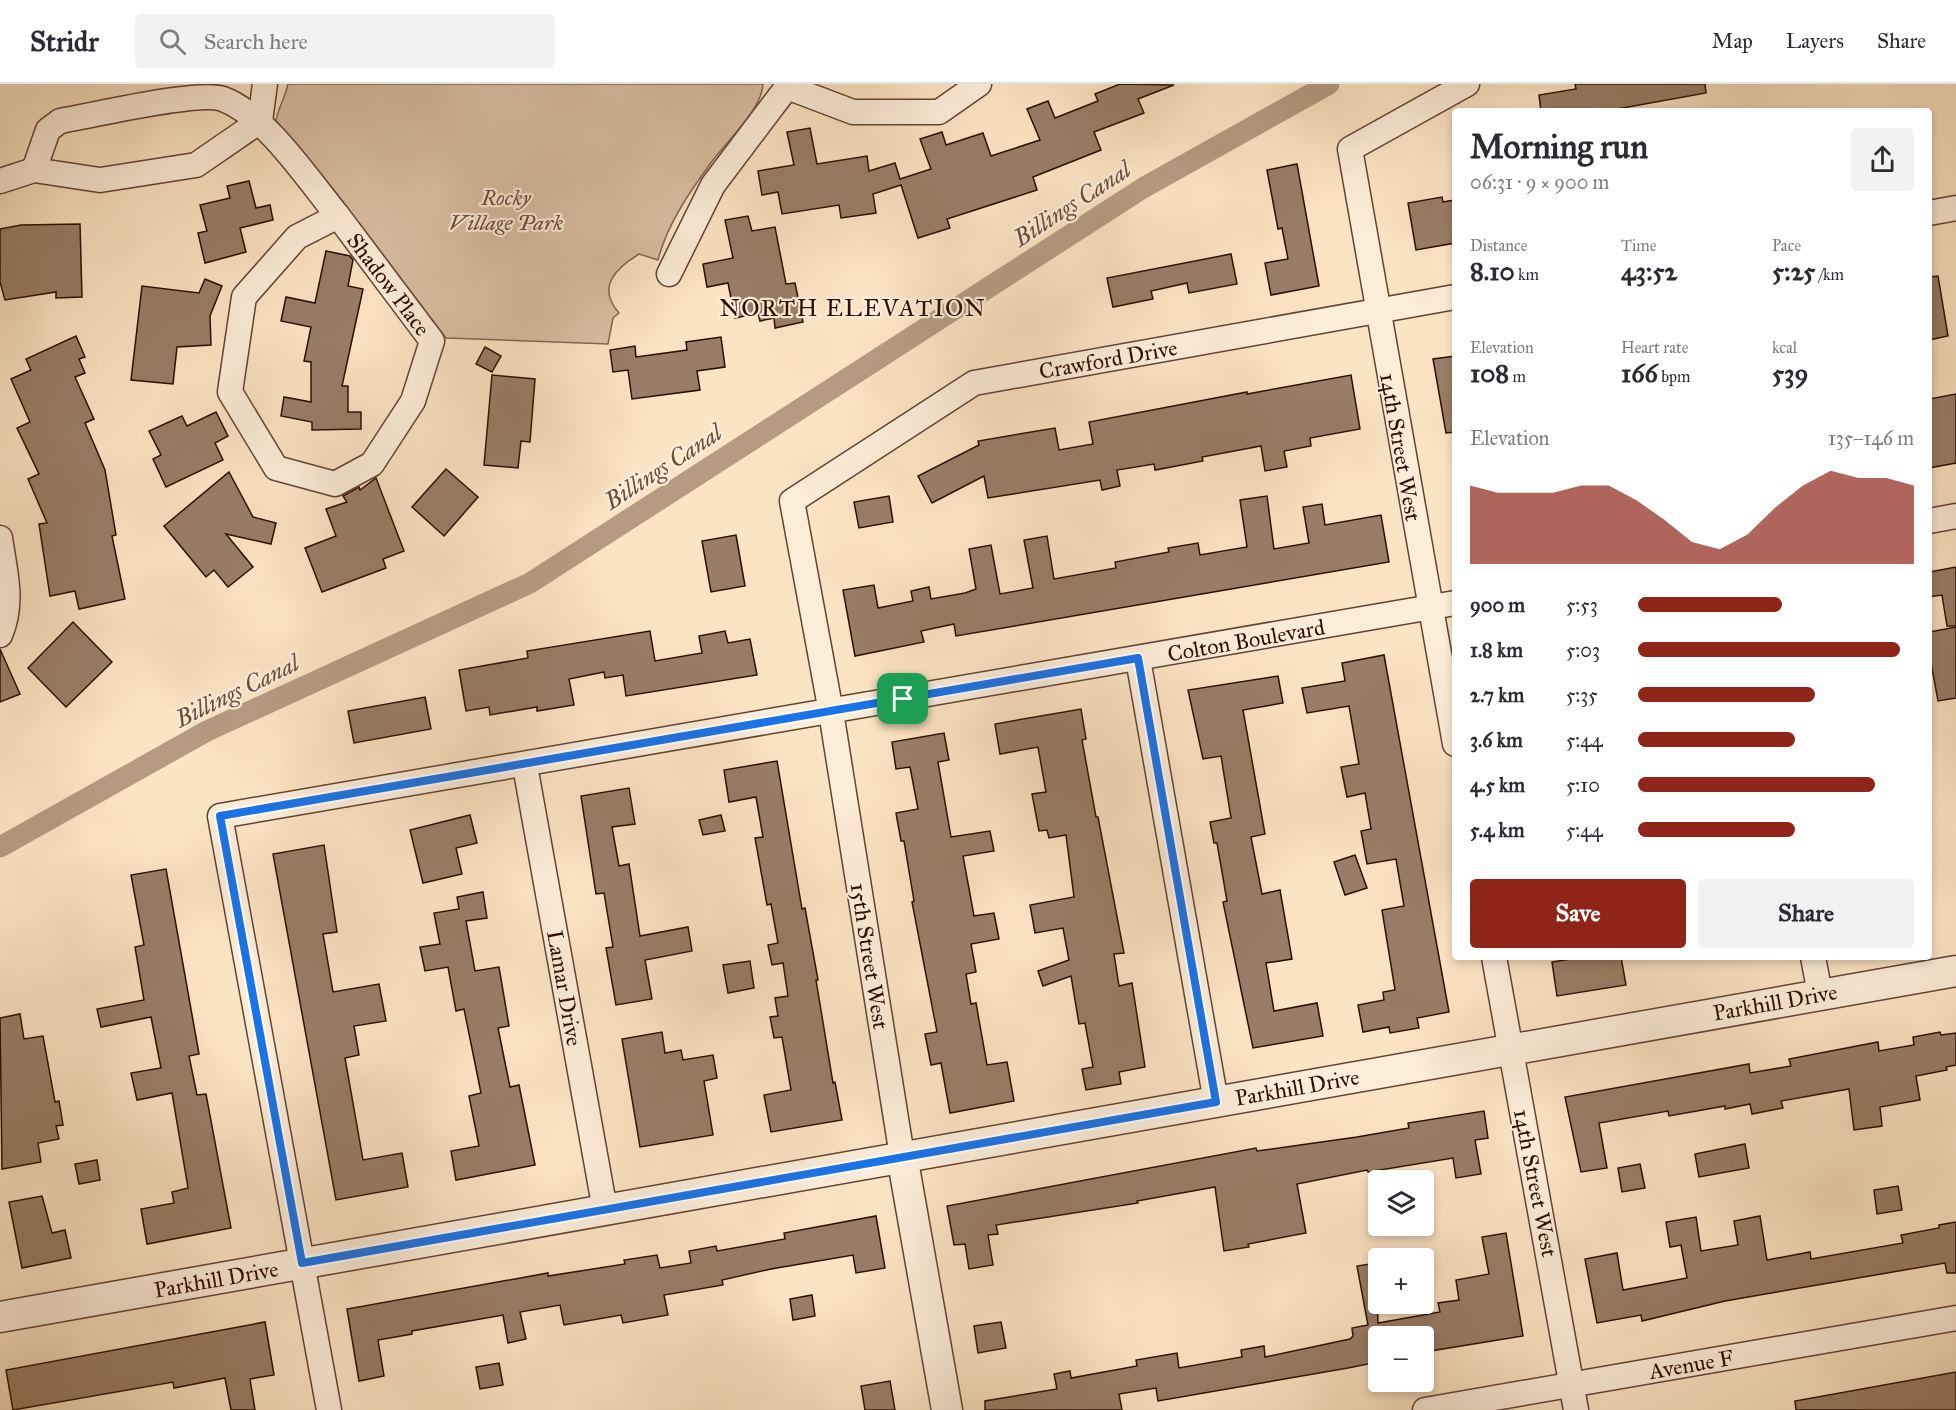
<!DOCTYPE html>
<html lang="en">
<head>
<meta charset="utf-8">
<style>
	body { margin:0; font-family:"IM FELL Great Primer",serif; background:#f2f2f3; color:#2b2b33; height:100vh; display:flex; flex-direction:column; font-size:22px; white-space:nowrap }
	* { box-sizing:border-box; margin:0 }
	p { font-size:20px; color:#7c7c81 }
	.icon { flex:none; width:33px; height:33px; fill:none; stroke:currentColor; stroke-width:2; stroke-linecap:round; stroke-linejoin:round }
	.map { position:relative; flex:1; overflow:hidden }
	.drawer { position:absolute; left:1452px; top:24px; width:480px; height:852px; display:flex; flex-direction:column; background:#fff; border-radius:6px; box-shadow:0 3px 9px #0003 }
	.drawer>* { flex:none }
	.fabs { position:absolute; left:1368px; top:1086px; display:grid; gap:12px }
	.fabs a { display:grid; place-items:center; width:66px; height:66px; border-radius:6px; background:#fff; box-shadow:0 3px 9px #0003; font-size:30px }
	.pin { position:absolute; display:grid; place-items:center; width:51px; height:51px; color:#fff; margin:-26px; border-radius:12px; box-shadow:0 3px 9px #0006 }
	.round { display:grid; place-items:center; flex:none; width:63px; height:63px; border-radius:6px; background:#f2f2f3 }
	.head { display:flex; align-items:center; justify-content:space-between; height:102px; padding:0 18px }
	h1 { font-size:33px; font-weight:700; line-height:45px }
	.stats { display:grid; grid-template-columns:repeat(3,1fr); gap:9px; height:102px; padding:6px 18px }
	.stats div { display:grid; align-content:center }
	.stats b { font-size:26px; font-weight:700 }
	.stats small { font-size:16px; font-weight:400 }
	.stats p { font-size:16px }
	.chart { height:168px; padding:12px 18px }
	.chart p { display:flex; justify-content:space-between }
	.chart svg { width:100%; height:108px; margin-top:6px; fill:#8f2418; opacity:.7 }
	.cta { display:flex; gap:12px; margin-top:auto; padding:12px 18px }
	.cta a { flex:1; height:69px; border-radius:6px; background:#8f2418; color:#fff; font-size:24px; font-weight:700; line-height:69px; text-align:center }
	.cta a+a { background:#f2f2f3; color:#2b2b33 }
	ul { padding:0 18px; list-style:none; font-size:20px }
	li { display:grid; grid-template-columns:96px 72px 1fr; align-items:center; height:45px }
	li i { height:15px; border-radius:8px; background:#8f2418 }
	header { display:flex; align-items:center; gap:36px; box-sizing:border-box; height:84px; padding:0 30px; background:#fff; border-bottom:2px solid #e1e1e2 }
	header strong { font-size:28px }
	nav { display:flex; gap:33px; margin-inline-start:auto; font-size:21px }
	.search { width:420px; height:54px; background:#f2f2f3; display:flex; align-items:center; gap:15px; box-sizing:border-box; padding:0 21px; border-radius:6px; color:#7c7c81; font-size:22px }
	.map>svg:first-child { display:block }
</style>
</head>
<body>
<header>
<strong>Stridr</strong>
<div class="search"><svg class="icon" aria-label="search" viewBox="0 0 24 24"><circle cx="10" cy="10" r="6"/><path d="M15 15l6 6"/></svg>Search here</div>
<nav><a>Map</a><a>Layers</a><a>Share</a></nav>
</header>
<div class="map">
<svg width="1956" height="1326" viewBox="0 0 1956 1326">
	<rect width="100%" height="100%" fill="#fbe4c4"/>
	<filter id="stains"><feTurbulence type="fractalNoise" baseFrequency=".00333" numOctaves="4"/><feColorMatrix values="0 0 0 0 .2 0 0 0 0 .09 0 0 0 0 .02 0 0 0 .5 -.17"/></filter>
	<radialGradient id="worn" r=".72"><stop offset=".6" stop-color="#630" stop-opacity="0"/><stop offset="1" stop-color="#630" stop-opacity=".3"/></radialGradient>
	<path fill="#d8bfa3" stroke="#836652" stroke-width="1.5" d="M 288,0 L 763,0 C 762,25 728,56 713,76 C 691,106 667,140 658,176 L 639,170 C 616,184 596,203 619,229 L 613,234 L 608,260 L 446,254 L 332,104 L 275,45 C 274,31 285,15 288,0 Z"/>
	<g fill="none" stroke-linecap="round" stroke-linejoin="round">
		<polyline stroke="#b59b82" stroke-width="21" points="0,763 207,647 530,499 1143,104 1329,0"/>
	</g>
	<g fill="#997d66" stroke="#2e0d01" stroke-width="1.5">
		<polygon points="1120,0 1174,1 1138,15 1144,29 1094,48 1101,66 1033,93 1037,106 947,135 950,144 918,154 901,101 873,110 876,129 841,134 839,121 782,130 778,108 762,111 758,87 794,81 787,48 810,44 817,80 867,72 869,87 895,79 900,95 931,85 920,55 942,48 946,61 983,49 991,72 1040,56 1027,25 1048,17 1055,34 1098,17 1095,10"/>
		<polygon points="1575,0 1705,0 1706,9 1606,27 1541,27 1539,11 1576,5"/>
		<polygon points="1297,80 1319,202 1271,211 1265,179 1288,175 1282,144 1278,145 1267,86"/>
		<polygon points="249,97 256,124 270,121 273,136 240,144 246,168 205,179 198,149 207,147 200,121 230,114 227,102"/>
		<polygon points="1442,113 1443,118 1455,116 1455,159 1416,166 1408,119"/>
		<polygon points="748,132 752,147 775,143 786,200 795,199 803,238 775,244 774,234 760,237 758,229 735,234 728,199 707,203 703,180 733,174 725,136"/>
		<polygon points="80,140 82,213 56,214 56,208 5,216 0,198 0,145 21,141"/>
		<polygon points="326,167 350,172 353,176 348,202 363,205 342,302 348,302 348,328 361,328 361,345 312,346 312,338 281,332 284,313 311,318 311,278 304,277 311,243 281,237 286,213 315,219"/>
		<polygon points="1231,170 1237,200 1189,209 1187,199 1151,207 1153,215 1113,223 1107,194"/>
		<polygon points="1938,192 1948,252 1929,256 1929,193"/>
		<polygon points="205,195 222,202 210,232 211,261 177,263 173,300 131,296 142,202 199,209"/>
		<polygon points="76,252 85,273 79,275 85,289 75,293 94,335 85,339 105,386 116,451 112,452 125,515 79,525 75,507 50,512 39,440 47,439 28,395 39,390 17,344 30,338 11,295 31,286 26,275"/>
		<polygon points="721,253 725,283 697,287 700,306 632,315 628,286 613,288 610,266 635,262 636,273 687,266 686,258"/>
		<polygon points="485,263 501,272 492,288 476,280"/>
		<polygon points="1455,272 1455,348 1446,349 1433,275"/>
		<polygon points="492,291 535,295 530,358 521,357 518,384 484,381"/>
		<polygon points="1351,291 1360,345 1310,354 1311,362 1284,367 1287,383 1265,387 1261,362 1202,373 1203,377 1155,386 1154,380 1117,386 1120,402 1102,406 1100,396 988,414 984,392 932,419 918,392 979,361 978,357 1055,344 1059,366 1093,360 1089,338 1247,308 1247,310"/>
		<polygon points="1956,310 1956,379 1929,384 1929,315"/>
		<polygon points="216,328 228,352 215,359 223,376 166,403 153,375 161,371 149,347 182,332 187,342"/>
		<polygon points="446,385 478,413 444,452 412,423"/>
		<polygon points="229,388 253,433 276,439 271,460 226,450 253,483 228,503 214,486 206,493 164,442"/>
		<polygon points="376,394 404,467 383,475 386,484 322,508 305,464 336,452 326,425 347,418 343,412 359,403 360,406"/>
		<polygon points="889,412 893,438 859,444 854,418"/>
		<polygon points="1267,412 1274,465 1309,459 1303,423 1322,420 1325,441 1381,431 1389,478 956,552 954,540 921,547 924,558 855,572 843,506 874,501 878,524 913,517 911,507 929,503 931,515 965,509 976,505 969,465 991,461 1000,510 1033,504 1024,456 1047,452 1054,495 1116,484 1115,478 1169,468 1168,464 1198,459 1200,471 1247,463 1240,416"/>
		<polygon points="736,451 745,502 711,508 702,457"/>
		<polygon points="1956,483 1956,542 1947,542 1942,511 1929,513 1929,488"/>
		<polygon points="73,538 112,578 66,623 28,584"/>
		<polygon points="1956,543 1956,614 1938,617 1929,568 1929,548"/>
		<polygon points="650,547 655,577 702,569 699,552 725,547 728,559 750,555 757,591 626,612 623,591 605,594 604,588 569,595 574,621 537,627 537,623 490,631 489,623 466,627 459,586 528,574 527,567"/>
		<polygon points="0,565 20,610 0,618"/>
		<polygon points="1384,571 1449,928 1417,934 1419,944 1390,949 1389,943 1363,948 1358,921 1384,916 1383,908 1395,906 1382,826 1404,822 1396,775 1367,780 1361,747 1371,745 1365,709 1347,713 1341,683 1359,680 1349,622 1307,629 1302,604 1345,597 1342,579"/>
		<polygon points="1278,592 1283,619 1243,626 1265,750 1251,753 1262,810 1280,806 1292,875 1266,879 1274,927 1317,919 1323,952 1253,964 1223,818 1227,817 1217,759 1214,759 1210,738 1231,734 1221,672 1203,675 1188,606"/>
		<polygon points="425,613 431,645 354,659 348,627"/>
		<polygon points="1081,625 1086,655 1082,656 1096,733 1098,733 1124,869 1114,870 1119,902 1132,899 1145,983 1119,988 1121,1000 1086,1006 1082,985 1093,983 1085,939 1079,940 1071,892 1043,902 1038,887 1069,876 1063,844 1035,849 1030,821 1074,813 1066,751 1049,754 1047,746 1039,747 1032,710 1046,708 1038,663 1000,670 995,640"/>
		<polygon points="944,649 949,676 938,678 951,753 990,747 994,767 963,772 974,832 994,829 999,855 971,860 976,888 966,890 971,920 976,919 987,981 1007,978 1014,1017 950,1029 941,979 931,981 925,950 937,948 912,818 914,817 904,757 901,757 896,729 918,725 910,683 896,685 892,658"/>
		<polygon points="777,677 802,825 805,824 818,896 816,896 833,999 835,998 842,1036 771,1048 764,1011 791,1006 782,953 774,954 770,933 778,932 775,914 788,912 783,879 772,881 768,861 778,859 771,820 767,821 755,754 763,753 756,713 729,718 724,686"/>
		<polygon points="629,704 635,740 612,743 619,782 629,780 640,852 688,843 692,867 645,876 652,915 616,921 606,864 613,863 604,809 596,810 581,712"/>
		<polygon points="470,731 477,759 456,764 462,790 423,799 410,746"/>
		<polygon points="721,731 725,747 703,751 699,736"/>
		<polygon points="324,761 337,848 323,850 333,908 379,900 386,937 354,942 359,971 345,974 363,1076 402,1069 408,1103 336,1116 273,770"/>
		<polygon points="1355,771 1367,804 1345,811 1334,778"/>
		<polygon points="166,785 199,970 189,972 197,1011 206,1010 231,1144 147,1160 141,1125 174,1119 172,1108 188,1104 172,1009 137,1016 131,989 161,984 151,933 101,943 97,925 144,916 135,863 144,861 131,791"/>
		<polygon points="483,808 487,834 466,837 475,887 499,883 509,942 498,944 510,1003 519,1001 535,1081 456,1096 451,1067 479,1062 469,1012 481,1009 464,925 456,927 448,883 425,887 420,863 440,860 434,829 459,825 457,813"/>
		<polygon points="1583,873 1621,873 1626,901 1557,912 1552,878"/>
		<polygon points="750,877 754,904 728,909 723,881"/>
		<polygon points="20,930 24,955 43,952 55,1018 59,1017 63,1041 56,1042 59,1055 38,1059 41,1078 2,1085 0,934"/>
		<polygon points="662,948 665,969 681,966 683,976 713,971 717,994 704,997 713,1051 640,1063 622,955"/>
		<polygon points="1940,948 1941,951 1956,949 1956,981 1946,983 1947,986 1916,992 1920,1016 1880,1023 1882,1042 1854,1046 1849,1005 1781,1017 1783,1024 1752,1030 1750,1020 1725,1025 1725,1022 1669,1032 1668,1027 1599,1039 1607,1084 1581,1088 1565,1013 1749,980 1750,989 1791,982 1789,975 1878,958 1879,967 1914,961 1913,953"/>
		<polygon points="1484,1027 1488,1054 1475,1056 1481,1090 1456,1094 1453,1074 1368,1088 1367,1086 1297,1100 1306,1149 1248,1160 1249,1163 1224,1167 1215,1103 1137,1117 1138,1119 996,1141 998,1150 988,1151 993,1181 969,1185 965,1160 954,1161 947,1122 1256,1064 1257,1067 1357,1053 1409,1044 1408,1039"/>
		<polygon points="1745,1060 1749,1084 1699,1093 1695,1070"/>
		<polygon points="97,1076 100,1096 79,1100 75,1080"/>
		<polygon points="1640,1080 1645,1104 1622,1108 1618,1084"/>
		<polygon points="1898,1102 1902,1126 1877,1130 1874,1106"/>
		<polygon points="42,1112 52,1149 65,1146 71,1174 22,1184 9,1118"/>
		<polygon points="876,1132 885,1184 856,1189 853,1171 771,1185 722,1196 723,1201 664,1211 668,1231 623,1239 621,1231 564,1241 560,1221 520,1228 526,1255 508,1259 503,1231 412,1247 412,1250 378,1256 384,1292 359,1297 347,1225 548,1189 548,1192 625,1180 624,1176 657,1171 660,1184 691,1179 689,1167 716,1162 717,1167 785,1155 784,1149"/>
		<polygon points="1760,1132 1767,1176 1810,1168 1811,1175 1903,1159 1901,1151 1939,1144 1939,1141 1956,1138 1956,1189 1947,1189 1945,1179 1725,1217 1642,1237 1641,1231 1597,1239 1585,1175 1617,1169 1623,1206 1687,1194 1681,1161 1670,1163 1666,1138 1696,1133 1701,1167 1738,1161 1734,1137"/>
		<polygon points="1506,1149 1523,1252 1424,1268 1424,1252 1378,1252 1378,1278 1348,1284 1158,1317 1156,1304 1119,1310 1122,1326 985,1326 985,1317 1057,1305 1054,1290 1070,1287 1071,1294 1137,1282 1136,1276 1177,1269 1179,1284 1242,1273 1241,1266 1264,1262 1265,1273 1350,1255 1353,1252 1352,1244 1368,1241 1357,1182 1376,1179 1378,1239 1440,1228 1438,1219 1459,1216 1456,1196 1489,1190 1482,1153"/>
		<polygon points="812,1211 815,1232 793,1236 790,1215"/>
		<polygon points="265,1238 274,1291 250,1295 255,1326 231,1326 225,1294 174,1304 173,1298 13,1326 6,1286"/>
		<polygon points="1001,1238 1006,1264 978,1269 974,1242"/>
		<polygon points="499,1279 503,1301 480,1305 476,1283"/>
		<polygon points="1956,1288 1956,1326 1796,1326 1795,1317"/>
		<polygon points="890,1297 895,1326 865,1326 861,1302"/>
	</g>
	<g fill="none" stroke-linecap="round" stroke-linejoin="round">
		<defs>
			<g id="minor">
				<polyline points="787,3 853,28 939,28 979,0"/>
				<path d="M 34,86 L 48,46 L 60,37 C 91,32 199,6 223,15 C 266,31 309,97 338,132"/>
				<polyline points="0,97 34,86 100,96 196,81 260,37 265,0"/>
				<polyline points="1929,129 1956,124"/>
				<polygon points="338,132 432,257 413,317 372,380 335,400 276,384 230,308 244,213 297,153"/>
				<polyline points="669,190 713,101 787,3 786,0"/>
				<polyline points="1929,437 1956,432"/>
				<path d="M 0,454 C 5,488 14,519 0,551"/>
				<polyline points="1138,575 1216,1018"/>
				<polyline points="1455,660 1350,65 1467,0"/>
				<polyline points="525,682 605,1126"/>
				<polyline points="1494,873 1576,1326"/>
				<polyline points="1813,873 1820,910"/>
				<polyline points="902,1072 831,628 792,417 974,299 1455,213"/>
				<polyline points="329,1326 220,732 1455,519"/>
				<polyline points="1425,1326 1956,1234"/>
			</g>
			<g id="tertiary">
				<polyline points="902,1072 947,1326"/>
				<polyline points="0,1233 1956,887"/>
			</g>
		</defs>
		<use href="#minor" stroke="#614332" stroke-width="27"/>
		<use href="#tertiary" stroke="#614332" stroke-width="33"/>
		<use href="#minor" stroke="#fcedd9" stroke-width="24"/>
		<use href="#tertiary" stroke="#fcedd9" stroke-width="30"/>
	</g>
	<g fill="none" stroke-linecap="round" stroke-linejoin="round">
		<defs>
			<polygon id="route" points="1138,574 1216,1018 302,1179 220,732"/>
		</defs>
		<use href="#route" stroke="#fff" stroke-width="12"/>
		<use href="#route" stroke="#1a73e8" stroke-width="8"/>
	</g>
	<g text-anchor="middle" stroke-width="4.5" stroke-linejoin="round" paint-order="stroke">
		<g font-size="22" font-style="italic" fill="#6a4b3a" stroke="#fcedd9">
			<text x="506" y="121">Rocky<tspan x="506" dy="25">Village Park</tspan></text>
		</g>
		<g font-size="22" fill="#2e0d01" stroke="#fcedd9">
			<text transform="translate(389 200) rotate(53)" y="8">Shadow Place</text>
			<text transform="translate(1108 275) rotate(-10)" y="8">Crawford Drive</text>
			<text transform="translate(1401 363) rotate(80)" y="8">14th Street West</text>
			<text transform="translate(1246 556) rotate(-10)" y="8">Colton Boulevard</text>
			<text transform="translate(870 872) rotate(81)" y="8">15th Street West</text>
			<text transform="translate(565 904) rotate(80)" y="8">Lamar Drive</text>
			<text transform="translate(1775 918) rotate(-10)" y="8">Parkhill Drive</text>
			<text transform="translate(1297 1003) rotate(-10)" y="8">Parkhill Drive</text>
			<text transform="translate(1536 1099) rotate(79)" y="8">14th Street West</text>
			<text transform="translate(216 1195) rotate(-10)" y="8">Parkhill Drive</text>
			<text transform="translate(1691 1280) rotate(-10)" y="8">Avenue F</text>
		</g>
		<g font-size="24" font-style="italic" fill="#6b4d3b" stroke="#fcedd9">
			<text transform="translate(1072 120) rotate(-33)" y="8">Billings Canal</text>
			<text transform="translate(663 383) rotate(-33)" y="8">Billings Canal</text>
			<text transform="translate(237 607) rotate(-26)" y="8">Billings Canal</text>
		</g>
		<g font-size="24" letter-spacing="1.5" fill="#2e0d01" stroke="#fcedd9">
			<text x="853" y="232">NORTH ELEVATION</text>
		</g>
	</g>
	<rect width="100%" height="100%" filter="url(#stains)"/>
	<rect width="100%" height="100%" fill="url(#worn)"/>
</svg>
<div class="fabs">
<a><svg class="icon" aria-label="layers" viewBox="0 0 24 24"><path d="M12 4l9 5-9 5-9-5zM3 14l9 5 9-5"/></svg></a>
<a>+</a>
<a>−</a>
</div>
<div class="pin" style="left:903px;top:615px;background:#1e9e55"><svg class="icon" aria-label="arrive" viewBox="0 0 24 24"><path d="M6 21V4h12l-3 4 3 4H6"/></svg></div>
<section class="drawer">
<div class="head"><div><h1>Morning run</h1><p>06:31 · 9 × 900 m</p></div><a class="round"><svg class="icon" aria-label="share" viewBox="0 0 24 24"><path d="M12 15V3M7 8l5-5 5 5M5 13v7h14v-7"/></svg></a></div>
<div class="stats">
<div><p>Distance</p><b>8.10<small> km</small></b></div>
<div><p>Time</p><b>43:52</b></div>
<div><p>Pace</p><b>5:25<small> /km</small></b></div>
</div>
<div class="stats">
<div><p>Elevation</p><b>108<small> m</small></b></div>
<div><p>Heart rate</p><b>166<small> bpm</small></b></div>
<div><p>kcal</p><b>539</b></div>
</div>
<div class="chart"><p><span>Elevation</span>135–146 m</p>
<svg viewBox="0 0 160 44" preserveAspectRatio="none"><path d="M0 44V12L10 15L20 15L30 15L40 12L50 12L60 18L70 26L80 35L90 38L100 32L110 21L120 12L130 6L140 9L150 9L160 12V44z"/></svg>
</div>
<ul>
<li><b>900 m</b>5:53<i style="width:52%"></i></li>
<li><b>1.8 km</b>5:03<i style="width:95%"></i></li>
<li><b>2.7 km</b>5:35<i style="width:64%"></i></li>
<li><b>3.6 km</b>5:44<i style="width:57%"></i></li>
<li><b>4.5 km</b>5:10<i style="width:86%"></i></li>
<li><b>5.4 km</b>5:44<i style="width:57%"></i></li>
</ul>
<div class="cta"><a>Save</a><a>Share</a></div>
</section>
</div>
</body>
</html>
